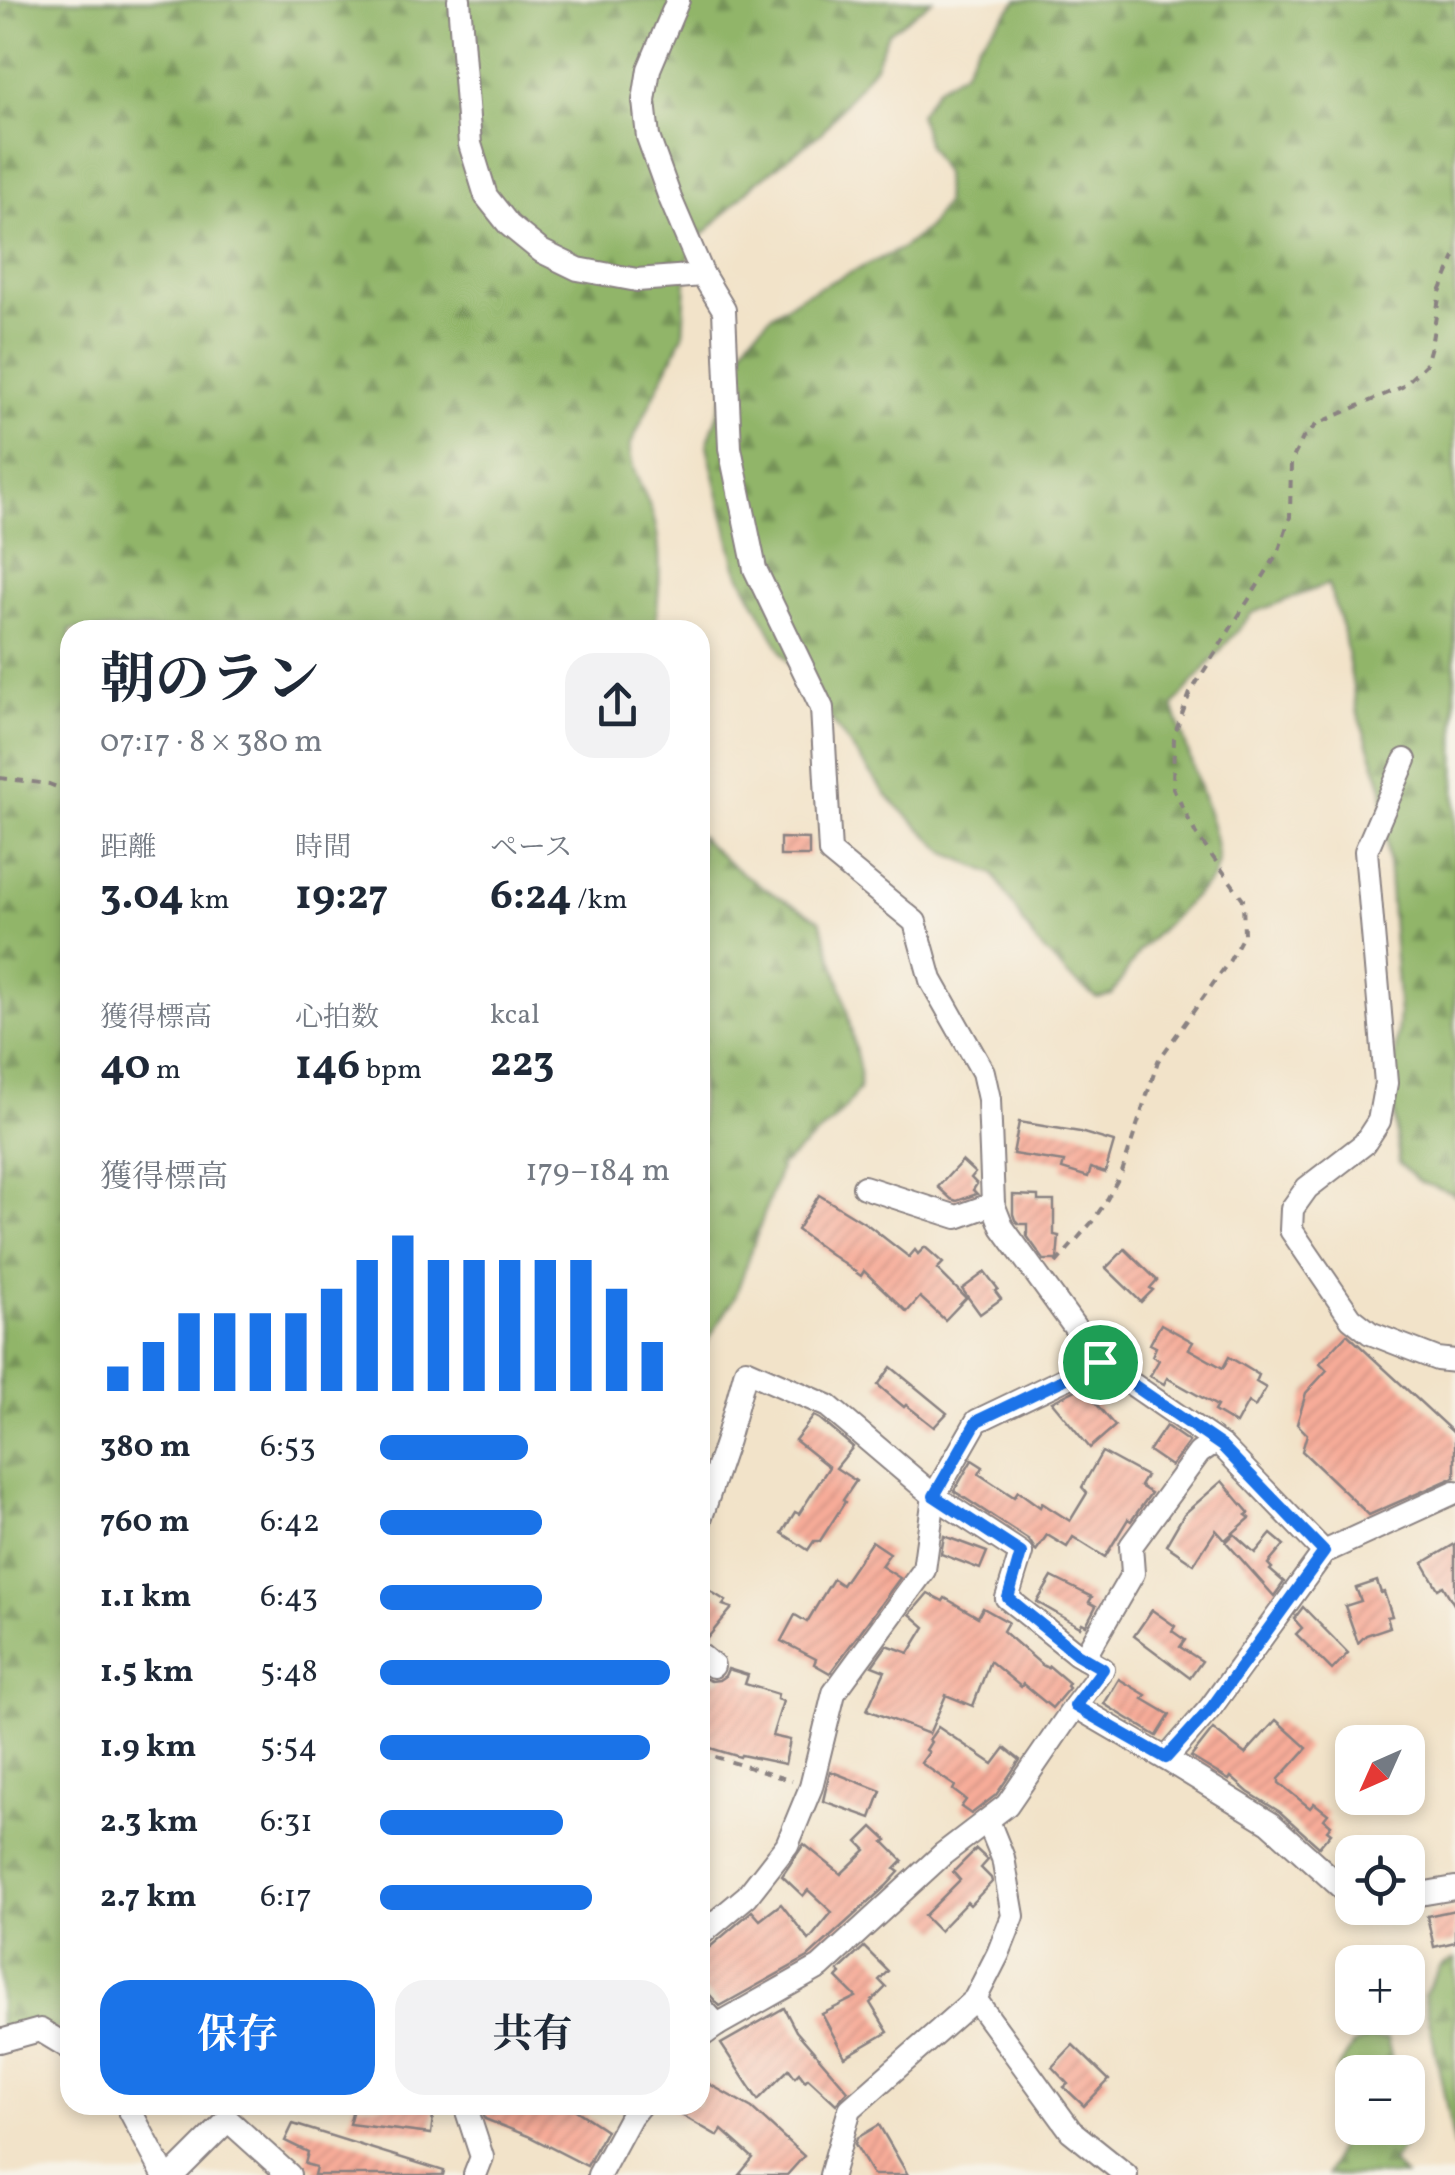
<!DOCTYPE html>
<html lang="ja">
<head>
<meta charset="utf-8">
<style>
	body { margin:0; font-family:Vollkorn,"Noto Serif JP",serif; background:#f2f2f3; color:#1f2937; height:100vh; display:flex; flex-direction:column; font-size:38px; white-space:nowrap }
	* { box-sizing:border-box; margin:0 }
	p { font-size:32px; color:#747a83 }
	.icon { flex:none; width:55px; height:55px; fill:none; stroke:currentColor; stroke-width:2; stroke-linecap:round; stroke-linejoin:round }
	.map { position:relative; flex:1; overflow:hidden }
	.details { position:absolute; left:60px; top:620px; width:650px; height:1495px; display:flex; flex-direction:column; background:#fff; border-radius:30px; box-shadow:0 5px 15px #0003 }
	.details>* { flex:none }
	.needle { width:65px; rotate:225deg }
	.buttons { position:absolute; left:1335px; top:1725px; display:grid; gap:20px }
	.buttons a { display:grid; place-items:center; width:90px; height:90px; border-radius:20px; background:#fff; box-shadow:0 5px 15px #0003; font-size:50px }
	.pin { position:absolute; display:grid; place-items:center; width:85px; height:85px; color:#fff; margin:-42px; border:5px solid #fff; border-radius:50%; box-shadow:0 2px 10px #0007 }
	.round { display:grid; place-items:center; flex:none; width:105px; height:105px; border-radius:30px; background:#f2f2f3 }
	.summary { display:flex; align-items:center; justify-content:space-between; height:170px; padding:0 40px }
	h1 { font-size:55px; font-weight:700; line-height:75px }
	.metrics { display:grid; grid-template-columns:repeat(3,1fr); gap:15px; height:170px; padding:10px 40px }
	.metrics div { display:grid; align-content:center }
	.metrics b { font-size:42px; font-weight:700 }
	.metrics small { font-size:28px; font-weight:400 }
	.metrics p { font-size:28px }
	.chart { height:280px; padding:20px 40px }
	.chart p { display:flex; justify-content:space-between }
	.chart svg { width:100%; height:180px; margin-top:10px; stroke:#1a73e8; stroke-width:6 }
	.action { display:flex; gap:20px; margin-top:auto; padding:20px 40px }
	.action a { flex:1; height:115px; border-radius:30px; background:#1a73e8; color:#fff; font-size:40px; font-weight:700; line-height:115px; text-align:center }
	.action a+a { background:#f2f2f3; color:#1f2937 }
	ul { padding:0 40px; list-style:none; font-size:32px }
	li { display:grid; grid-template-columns:160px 120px 1fr; align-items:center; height:75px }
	li i { height:25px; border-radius:12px; background:#1a73e8 }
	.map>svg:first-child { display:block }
</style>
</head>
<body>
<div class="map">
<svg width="1455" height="2175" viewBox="0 0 1455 2175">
	<defs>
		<pattern id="forest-firs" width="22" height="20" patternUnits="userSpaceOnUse" patternTransform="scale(2.5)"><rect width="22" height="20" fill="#91b569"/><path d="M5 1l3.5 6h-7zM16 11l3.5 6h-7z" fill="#769358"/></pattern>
		<pattern id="building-hatch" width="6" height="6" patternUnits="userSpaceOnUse" patternTransform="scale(2.5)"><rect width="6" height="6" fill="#f7ac99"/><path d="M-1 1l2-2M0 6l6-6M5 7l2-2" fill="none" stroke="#d39485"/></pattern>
	</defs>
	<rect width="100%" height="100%" fill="#f7f3e8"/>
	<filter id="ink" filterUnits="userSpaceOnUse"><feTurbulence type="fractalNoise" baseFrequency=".01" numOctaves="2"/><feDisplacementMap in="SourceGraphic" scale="20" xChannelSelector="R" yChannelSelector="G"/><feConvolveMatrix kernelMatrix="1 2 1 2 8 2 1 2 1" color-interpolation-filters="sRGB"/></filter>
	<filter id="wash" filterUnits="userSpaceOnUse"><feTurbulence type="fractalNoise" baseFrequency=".0048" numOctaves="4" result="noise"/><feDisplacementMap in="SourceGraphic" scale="40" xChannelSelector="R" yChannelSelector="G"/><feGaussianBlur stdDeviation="2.25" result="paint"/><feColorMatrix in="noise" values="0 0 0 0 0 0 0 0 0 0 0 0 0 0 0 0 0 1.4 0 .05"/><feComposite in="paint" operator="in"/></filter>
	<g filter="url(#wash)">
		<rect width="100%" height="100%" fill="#f2e3c9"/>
		<g fill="url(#forest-firs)" stroke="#5a6c52" stroke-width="2.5">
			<path d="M 0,0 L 932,0 L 888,33 L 875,65 L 821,133 L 754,184 L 694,244 L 687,263 L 683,335 L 630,446 C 630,472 644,488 652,512 C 664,549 659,592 655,630 L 70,630 L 70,2017 C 49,2043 28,2032 0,2027 Z"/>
			<polygon points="1018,0 1455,0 1455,1196 1452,1193 1420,1182 1399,1163 1392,1084 1399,1015 1383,788 1357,711 1344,634 1328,584 1252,613 1173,706 1213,828 1218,861 1213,878 1140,950 1112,995 1097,998 1070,978 1034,940 994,874 946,853 888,797 783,654 736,567 707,445 734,365 750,337 772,315 801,296 901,249 928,228 945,202 944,173 928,146 919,114 937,88 964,71 978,44"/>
			<path d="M 700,836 C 732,872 778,897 820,920 L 843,992 L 860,1072 L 859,1089 L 844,1110 L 832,1122 L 781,1166 L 735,1297 L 700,1353 Z"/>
			<polygon points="1455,1959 1455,2149 1424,1995 1441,1966"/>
			<polygon points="1368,2039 1387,2039 1395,2072 1352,2072 1352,2128 1408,2128 1408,2126 1410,2137 1392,2162 1404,2175 1327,2175 1341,2140 1337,2071 1353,2045"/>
		</g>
		<g id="blocks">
			<g fill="url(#building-hatch)">
				<polygon points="780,838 809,839 809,856 780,856"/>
				<polygon points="1019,1122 1080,1132 1114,1142 1105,1173 1091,1168 1088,1177 1062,1169 1064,1162 1013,1154"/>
				<polygon points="962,1161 975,1173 971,1178 977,1184 973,1190 977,1194 957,1201 951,1199 938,1187"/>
				<polygon points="819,1195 868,1225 909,1257 915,1250 918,1254 925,1247 943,1263 937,1269 966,1298 945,1320 920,1297 907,1312 864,1271 861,1276 797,1230"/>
				<polygon points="1013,1195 1038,1196 1038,1201 1054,1201 1054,1235 1059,1236 1057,1260 1044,1260 1027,1236 1027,1224 1019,1224 1015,1220 1013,1214"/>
				<polygon points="1125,1249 1157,1280 1150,1288 1153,1290 1141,1302 1106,1268"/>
				<polygon points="985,1272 998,1289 995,1291 1001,1299 980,1314 962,1289"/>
				<polygon points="1161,1324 1193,1342 1189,1349 1223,1368 1229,1357 1259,1375 1256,1382 1266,1388 1255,1407 1248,1402 1236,1424 1214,1411 1217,1406 1167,1378 1164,1384 1150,1376 1159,1360 1152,1356 1156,1347 1150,1344"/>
				<polygon points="1347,1334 1455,1434 1455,1477 1369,1515 1302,1451 1307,1434 1297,1424 1306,1393 1327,1370 1320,1363"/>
				<polygon points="891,1367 947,1413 934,1427 906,1405 904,1407 878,1385"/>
				<polygon points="1082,1387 1115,1426 1090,1448 1052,1402"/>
				<polygon points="814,1416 820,1419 853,1447 836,1468 856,1481 843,1500 845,1502 820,1541 814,1541 808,1550 782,1533 795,1512 799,1514 829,1467 795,1440"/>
				<polygon points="1166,1426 1189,1442 1171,1466 1149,1451"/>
				<polygon points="1102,1452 1146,1476 1140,1486 1151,1493 1131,1521 1128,1519 1105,1557 1073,1537 1067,1547 1047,1535 1036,1551 1029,1540 954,1491 972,1460 983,1467 979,1474 1014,1497 1018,1491 1040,1507 1042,1503 1070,1521 1087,1493 1082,1487"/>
				<polygon points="1222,1481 1249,1513 1246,1515 1250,1518 1225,1540 1216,1530 1194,1564 1166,1545 1184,1514"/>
				<polygon points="1234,1534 1255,1553 1271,1534 1284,1545 1268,1564 1272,1568 1270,1570 1284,1582 1274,1596 1226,1542"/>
				<polygon points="944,1536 987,1552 980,1569 941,1554"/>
				<polygon points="872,1541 890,1553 881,1566 900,1578 830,1673 814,1664 816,1659 781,1641 795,1615 807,1622 833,1579 842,1585"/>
				<polygon points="1455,1544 1455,1606 1443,1586 1438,1589 1423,1563"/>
				<polygon points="1052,1577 1092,1597 1089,1602 1096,1606 1086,1625 1082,1623 1080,1627 1037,1602"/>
				<polygon points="1377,1581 1381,1593 1384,1592 1392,1616 1387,1617 1390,1627 1366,1635 1358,1643 1345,1606 1361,1601 1356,1588"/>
				<polygon points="700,1591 707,1596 710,1591 726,1601 723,1605 732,1608 705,1641 700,1640"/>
				<polygon points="928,1593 943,1601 945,1598 978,1617 983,1608 1008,1622 1003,1631 1042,1665 1048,1668 1049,1666 1069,1683 1067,1686 1069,1688 1052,1708 1023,1684 1021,1687 990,1661 973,1706 946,1695 929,1734 867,1710 885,1671 872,1666 887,1645 909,1653 925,1627 910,1614"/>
				<polygon points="1303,1607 1348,1653 1332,1670 1296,1634 1302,1628 1294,1619"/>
				<polygon points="1152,1610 1175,1626 1172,1631 1185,1640 1180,1647 1202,1661 1190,1678 1134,1636"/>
				<polygon points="728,1669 748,1675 745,1684 778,1694 777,1699 783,1701 772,1736 790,1740 785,1764 741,1755 740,1757 700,1745 700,1689 704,1678 711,1681 719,1680 725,1676"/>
				<polygon points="1119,1679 1146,1695 1143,1699 1170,1715 1157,1736 1104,1704"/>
				<polygon points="1276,1720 1307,1748 1279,1779 1279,1783 1310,1808 1314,1803 1328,1814 1324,1819 1331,1825 1327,1830 1331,1833 1319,1847 1280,1812 1248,1792 1231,1777 1229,1780 1191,1757 1213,1729 1245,1754"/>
				<polygon points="938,1727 993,1764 1005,1748 1020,1760 996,1795 971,1814 961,1807 966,1800 953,1790 955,1786 921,1763 929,1752 926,1750 931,1742 929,1740"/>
				<polygon points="830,1771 881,1791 871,1818 823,1801"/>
				<polygon points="873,1827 887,1840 884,1842 903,1861 895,1869 899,1872 886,1886 808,1957 720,2006 710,1995 700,1991 700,1950 710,1947 752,1911 760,1920 781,1904 809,1940 832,1912 808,1890 803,1896 782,1876 804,1844 841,1874 866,1850 858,1842"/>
				<polygon points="976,1849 988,1860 981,1868 991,1878 992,1882 970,1905 967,1902 939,1931 924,1916 960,1880 953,1872"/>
				<polygon points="1455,1910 1455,1942 1434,1947 1427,1916"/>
				<polygon points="864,1947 888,1971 879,1980 886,1987 870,2003 888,2032 845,2057 822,2014 856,1997 837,1978 841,1974 838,1971"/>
				<polygon points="784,2008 796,2031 848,2091 836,2104 808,2078 805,2081 799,2073 795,2077 789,2069 758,2100 721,2044"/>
				<polygon points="1073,2045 1109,2080 1084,2106 1064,2087 1068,2084 1052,2067"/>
				<polygon points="700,2079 752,2108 804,2156 787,2175 739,2175 753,2158 722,2130 718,2136 664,2105 700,2105"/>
				<polygon points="354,2105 432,2105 434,2107 431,2134 349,2124"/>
				<polygon points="486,2105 568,2105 606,2130 587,2166 528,2136 485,2119 483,2112"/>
				<polygon points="293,2124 444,2171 443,2175 314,2175 316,2167 305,2164 308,2152 285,2141"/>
				<polygon points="879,2125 908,2175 873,2175 855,2144 857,2138"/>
			</g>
		</g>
	</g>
	<g filter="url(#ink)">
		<use href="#blocks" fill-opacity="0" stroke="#8a8282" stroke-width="2.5"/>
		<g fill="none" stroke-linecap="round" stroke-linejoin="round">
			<defs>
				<g id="street">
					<polyline points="459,0 470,144 486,196 509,225 541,251 578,269 637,280 703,275"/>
					<polyline points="678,0 649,69 644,101 648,137 670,198 703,275 724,310 730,448 755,569 822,708 830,852 915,922 931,980 983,1072 989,1099 993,1204 1002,1227 1100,1362 1222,1446 1324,1552"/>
					<polyline points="1405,760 1366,851 1386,1083 1379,1121 1364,1144 1307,1188 1292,1209 1291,1230 1351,1318 1370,1333 1437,1359 1455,1361"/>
					<polyline points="864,1187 957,1217 993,1204"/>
					<polyline points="700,1520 727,1440 746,1370 828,1406 934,1496 1021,1553 1007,1598 1077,1654 1103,1669 1075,1706"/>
					<polyline points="700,1655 713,1666"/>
					<polyline points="1084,1658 1133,1573 1131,1546 1199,1453 1215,1442"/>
					<polyline points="1166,1759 1211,1707 1324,1552 1455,1492"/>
					<polyline points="1408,1896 1455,1888"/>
					<polyline points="700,1935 747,1896 787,1845 811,1787 834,1693 924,1570 934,1496 977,1421 1100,1362"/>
					<polyline points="975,1999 1071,2131 1126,2175"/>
					<polyline points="700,2006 717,2025"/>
					<polyline points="700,2037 717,2025 820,1967 943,1854 1007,1805 1075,1706 1166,1759 1270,1823 1352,1897"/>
					<polyline points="0,2041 40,2030 70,2048"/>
					<polyline points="127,2105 164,2175"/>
					<polyline points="465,2105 482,2157 475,2175"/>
					<polyline points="173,2175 228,2120 289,2175"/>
					<polyline points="599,2175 631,2116 640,2105"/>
					<polyline points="831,2175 850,2109 975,1999 998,1954 1013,1916 1003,1858 988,1821"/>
				</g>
			</defs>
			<use href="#street" stroke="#8a8282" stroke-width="26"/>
			<g stroke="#8a8282" stroke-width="4" stroke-dasharray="8 8" stroke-linecap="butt">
				<polyline points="0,778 49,784 70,792"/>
				<polyline points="1056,1263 1092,1222 1105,1203 1122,1172 1158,1061 1230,960 1244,934 1243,899 1196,834 1173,788 1174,736 1190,693 1278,553 1290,517 1291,462 1303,438 1317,424 1402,387 1426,364 1431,346 1440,292 1455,257"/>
				<polyline points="700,1752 792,1781"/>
			</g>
			<use href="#street" stroke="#fff" stroke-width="22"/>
		</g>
	</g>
	<g fill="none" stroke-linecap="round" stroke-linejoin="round" filter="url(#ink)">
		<defs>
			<polygon id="route" points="1100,1362 1222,1446 1324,1552 1212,1707 1166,1758 1075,1706 1103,1669 1077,1654 1008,1598 1021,1553 934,1496 977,1421"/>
		</defs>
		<use href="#route" stroke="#fff" stroke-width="20"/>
		<use href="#route" stroke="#1a73e8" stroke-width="12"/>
	</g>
</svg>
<div class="buttons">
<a><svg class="needle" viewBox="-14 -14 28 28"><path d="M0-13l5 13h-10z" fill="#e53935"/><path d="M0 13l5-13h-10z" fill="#747a83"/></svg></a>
<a><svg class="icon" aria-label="locate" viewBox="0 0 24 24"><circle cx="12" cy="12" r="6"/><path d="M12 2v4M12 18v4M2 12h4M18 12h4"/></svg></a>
<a>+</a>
<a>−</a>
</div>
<div class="pin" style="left:1100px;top:1362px;background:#1e9e55"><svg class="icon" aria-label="arrive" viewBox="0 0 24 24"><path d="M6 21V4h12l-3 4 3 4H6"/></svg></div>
<section class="details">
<div class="summary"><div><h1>朝のラン</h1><p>07:17 · 8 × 380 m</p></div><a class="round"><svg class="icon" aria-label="share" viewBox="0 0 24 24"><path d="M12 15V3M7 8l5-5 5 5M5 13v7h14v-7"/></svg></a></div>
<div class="metrics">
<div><p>距離</p><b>3.04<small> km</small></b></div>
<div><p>時間</p><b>19:27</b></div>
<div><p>ペース</p><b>6:24<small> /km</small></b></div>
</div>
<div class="metrics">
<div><p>獲得標高</p><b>40<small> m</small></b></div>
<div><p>心拍数</p><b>146<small> bpm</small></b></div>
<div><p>kcal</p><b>223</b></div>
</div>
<div class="chart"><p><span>獲得標高</span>179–184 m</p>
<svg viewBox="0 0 160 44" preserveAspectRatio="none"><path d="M5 44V38M15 44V32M25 44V25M35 44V25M45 44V25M55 44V25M65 44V19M75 44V12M85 44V6M95 44V12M105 44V12M115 44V12M125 44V12M135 44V12M145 44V19M155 44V32"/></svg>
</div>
<ul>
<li><b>380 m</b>6:53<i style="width:51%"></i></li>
<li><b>760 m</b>6:42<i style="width:56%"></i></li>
<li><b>1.1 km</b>6:43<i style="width:56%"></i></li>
<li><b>1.5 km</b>5:48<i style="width:100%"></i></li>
<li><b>1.9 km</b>5:54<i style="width:93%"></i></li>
<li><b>2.3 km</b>6:31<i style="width:63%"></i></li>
<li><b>2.7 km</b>6:17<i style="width:73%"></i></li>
</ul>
<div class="action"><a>保存</a><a>共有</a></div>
</section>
</div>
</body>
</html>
